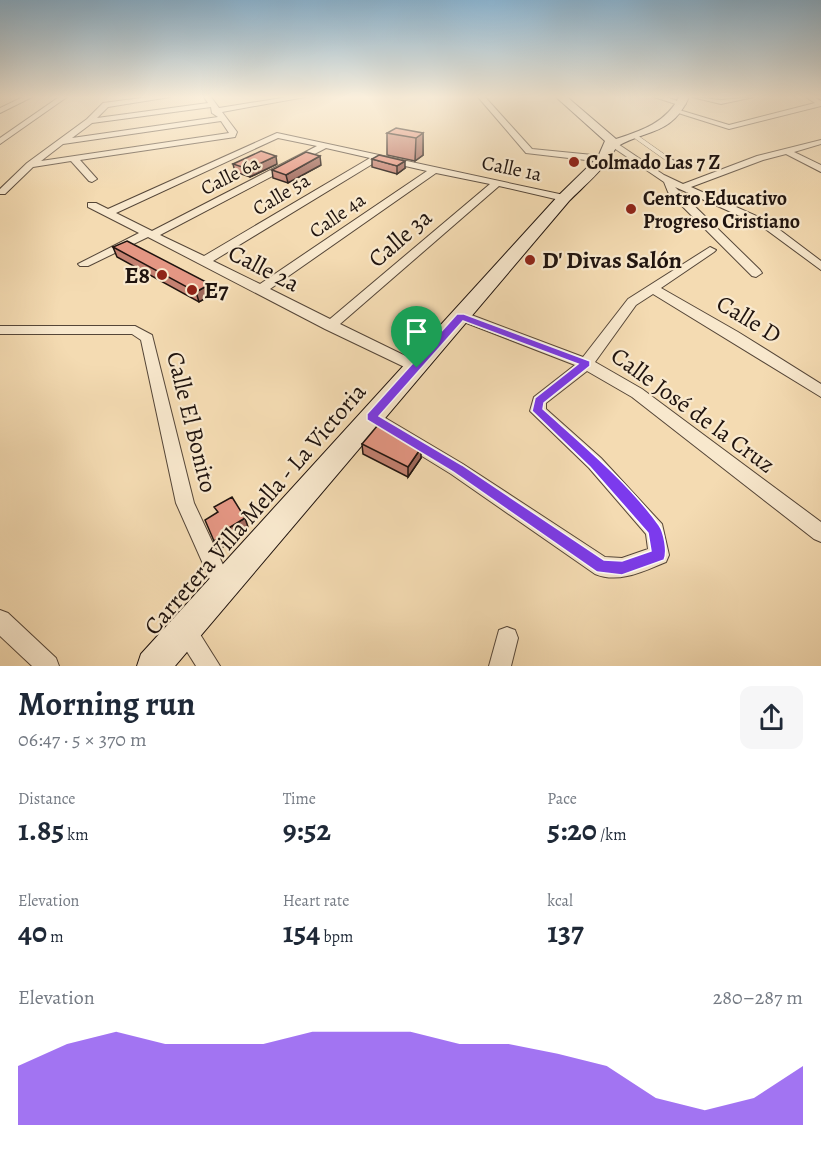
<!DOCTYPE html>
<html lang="en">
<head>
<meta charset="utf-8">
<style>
	body { margin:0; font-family:Alegreya,serif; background:#f6f6f7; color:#1f2937; height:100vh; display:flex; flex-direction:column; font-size:22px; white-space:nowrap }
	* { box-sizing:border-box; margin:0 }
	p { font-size:20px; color:#747a83 }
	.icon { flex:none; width:33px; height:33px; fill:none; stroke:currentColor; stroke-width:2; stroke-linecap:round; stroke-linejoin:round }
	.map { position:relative; height:666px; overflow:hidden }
	.side { display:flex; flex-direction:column; background:#fff; flex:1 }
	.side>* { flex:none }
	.pin { position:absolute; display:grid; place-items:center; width:51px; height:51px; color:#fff; margin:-62px -26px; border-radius:50% 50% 50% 0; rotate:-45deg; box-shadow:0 0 6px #0007 }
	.pin .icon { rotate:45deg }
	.round { display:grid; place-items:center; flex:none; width:63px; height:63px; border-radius:12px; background:#f6f6f7 }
	.overview { display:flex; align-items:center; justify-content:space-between; height:102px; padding:0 18px }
	h1 { font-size:33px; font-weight:700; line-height:45px }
	.metrics { display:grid; grid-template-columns:repeat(3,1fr); gap:9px; height:102px; padding:6px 18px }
	.metrics div { display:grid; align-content:center }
	.metrics b { font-size:30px; font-weight:700 }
	.metrics small { font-size:16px; font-weight:400 }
	.metrics p { font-size:16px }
	.chart { height:168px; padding:12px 18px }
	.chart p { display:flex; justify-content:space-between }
	.chart svg { width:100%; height:108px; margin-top:6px; fill:#7c3aed; opacity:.7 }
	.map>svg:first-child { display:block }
</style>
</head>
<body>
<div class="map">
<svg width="821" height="666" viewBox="0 0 821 666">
	<rect width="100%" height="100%" fill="#f4dbb2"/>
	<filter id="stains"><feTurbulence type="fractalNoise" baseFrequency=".00333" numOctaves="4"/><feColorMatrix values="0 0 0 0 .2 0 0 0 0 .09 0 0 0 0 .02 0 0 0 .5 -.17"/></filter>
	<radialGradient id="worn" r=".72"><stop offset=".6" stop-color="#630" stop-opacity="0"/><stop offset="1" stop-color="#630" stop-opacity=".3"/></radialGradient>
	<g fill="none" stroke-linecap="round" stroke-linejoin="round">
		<defs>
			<polyline id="service-far1" points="635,136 676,165"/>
			<polyline id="service" points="673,163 676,165"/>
			<g id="minor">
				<polygon points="23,97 32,97 0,113 0,108"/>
				<polygon points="59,97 67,97 0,144 0,138"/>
				<path d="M 149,97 L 170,97 L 108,107 L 97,118 L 208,103 L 204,97 L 211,97 L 219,108 L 288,97 L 305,97 L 222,112 L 237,132 L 235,137 L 80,160 L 97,179 L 92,182 L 89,181 L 71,161 L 33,167 L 5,194 L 0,194 L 0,189 L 27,163 L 87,119 L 103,103 ZM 211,107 L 212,113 L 218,117 L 72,138 L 92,123 ZM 221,121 L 229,133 L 41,161 L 63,144 Z"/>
				<polygon points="478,97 485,97 532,149 603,156 607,159 603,162 526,153"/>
				<polygon points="654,97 666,97 686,104 682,106"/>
				<polygon points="692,97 721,100 754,97 721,104"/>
				<polygon points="806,97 814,97 821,101 821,106 729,129 672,111 676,109 729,125 815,103"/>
				<path d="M 277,133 L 564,195 L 569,198 L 564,201 L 499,186 L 340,324 L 422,364 L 424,368 L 422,372 L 417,373 L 325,329 L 148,237 L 88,266 L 80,266 L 78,264 L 139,233 L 88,207 L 88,203 L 96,203 L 108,209 ZM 278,138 L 317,146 L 152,231 L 116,213 ZM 326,148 L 370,158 L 204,256 L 160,235 ZM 379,160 L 427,171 L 260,284 L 213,261 ZM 436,173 L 490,184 L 330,319 L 270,289 Z"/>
				<polygon points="821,140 821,144 794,152 821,165 821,172 786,154 763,160 691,187 768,221 821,261 821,270 760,225 675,187 760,270 762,273 756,277 752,276 668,192 664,182 608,144 615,142 664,175 683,184 757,156"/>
				<path d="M 710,247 L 716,250 L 714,252 L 661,288 L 738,332 L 821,384 L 821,397 L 653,294 L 636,305 L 595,362 L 642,389 L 821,522 L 821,542 L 814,539 L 632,397 L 587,371 L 546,403 L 546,409 L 601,458 L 662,524 L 669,555 L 666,562 C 644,571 619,584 595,574 L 451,474 L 365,421 L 363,417 L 365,413 L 371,411 L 377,413 L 463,464 L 605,557 L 622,558 L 648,549 L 646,534 L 589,468 L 530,411 L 534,397 L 575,365 L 456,319 L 454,316 L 461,312 L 466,313 L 583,357 L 628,299 Z"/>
				<polygon points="0,326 135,326 152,335 194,503 233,586 230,593 223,596 216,593 176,503 141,340 132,334 0,334"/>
				<polygon points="0,610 8,613 56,658 59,666 32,666 0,636"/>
				<polygon points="185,620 193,623 220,666 196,666 174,631 177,623"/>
				<polygon points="507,627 515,630 518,638 511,666 489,666 499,630"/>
			</g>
			<path id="secondary" d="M 556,97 L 567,97 L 616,139 C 641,131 667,122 679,97 L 689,97 C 672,135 648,129 618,146 C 614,149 612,156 608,161 C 597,175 582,188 569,201 L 175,666 L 137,666 L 141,654 L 559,195 L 598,157 L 605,141 Z"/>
		</defs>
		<use href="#service-far1" stroke="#554638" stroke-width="5"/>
		<use href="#service" stroke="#554638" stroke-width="8"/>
		<use href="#minor" stroke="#554638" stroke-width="2"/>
		<use href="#secondary" stroke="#20140f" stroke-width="2"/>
		<use href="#service-far1" stroke="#f8e8cd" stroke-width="4"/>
		<use href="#service" stroke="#f8e8cd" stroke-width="5"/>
		<use href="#minor" fill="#f8e8cd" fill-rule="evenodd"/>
		<use href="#secondary" fill="#f8e8cd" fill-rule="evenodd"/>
	</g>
	<g fill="#c48171" stroke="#20140f" stroke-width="1.5">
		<polygon points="387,133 423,133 423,155 415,161 387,155"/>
		<polygon points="372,159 405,168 397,174 372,167"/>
		<polygon points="233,164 277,164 250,177 235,172"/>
		<polygon points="321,165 288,183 273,178 272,170"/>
		<polygon points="113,247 210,284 213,294 199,302 117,257"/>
		<polygon points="362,444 421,458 408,477 363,454"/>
	</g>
	<g fill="#a0695c" stroke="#20140f" stroke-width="1.5">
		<polygon points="423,133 423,155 415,161 416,138"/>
		<polygon points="276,156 277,164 250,177 248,169"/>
		<polygon points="320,156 321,165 288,183 286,175"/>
		<polygon points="405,161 405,168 397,174 397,166"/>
		<polygon points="210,284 213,294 199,302 196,292"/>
		<polygon points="421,448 421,458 408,477 408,467"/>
		<polygon points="245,518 248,527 231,538 233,541 218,550 214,541 227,529"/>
	</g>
	<g fill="#e49683" stroke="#20140f" stroke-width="1.5">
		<polygon points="396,128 423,133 416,138 387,133"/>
		<polygon points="261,151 276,156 248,169 233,164"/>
		<polygon points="306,152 320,156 286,175 272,170"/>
		<polygon points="379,155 405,161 397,166 372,159"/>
		<polygon points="127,241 210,284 196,292 113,247"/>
		<polygon points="378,425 421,448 408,467 362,444"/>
		<polygon points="232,497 245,518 227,529 229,532 214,541 205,520 218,512 214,507"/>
	</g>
	<linearGradient id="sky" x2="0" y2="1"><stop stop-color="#8bb6d4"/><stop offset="0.51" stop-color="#faefdc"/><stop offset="1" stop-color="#faefdc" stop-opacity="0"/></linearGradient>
	<rect width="821" height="190" fill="url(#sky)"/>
	<path fill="#7c3aed" stroke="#fff" stroke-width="1.5" fill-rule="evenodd" d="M 457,314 L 464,314 L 590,361 L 590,366 L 544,403 L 543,409 C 582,444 628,482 659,525 C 664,532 668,552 664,560 L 622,575 L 597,572 L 453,472 L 367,420 L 367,414 ZM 463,321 L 578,364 L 535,398 L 532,411 L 590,467 L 648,533 L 651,551 L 622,561 L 604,560 L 462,465 L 379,416 Z"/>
	<g fill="#8f2418" stroke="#f8e8cd" stroke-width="2">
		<circle cx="574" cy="162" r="6"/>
		<circle cx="631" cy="209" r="6"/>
		<circle cx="530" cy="260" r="6"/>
		<circle cx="162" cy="275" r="6"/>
		<circle cx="192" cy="290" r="6"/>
	</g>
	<g text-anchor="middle" stroke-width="4.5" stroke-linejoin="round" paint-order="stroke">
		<g font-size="20" font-weight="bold" fill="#20140f" stroke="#f8e8cd" text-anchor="start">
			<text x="586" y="169">Colmado Las 7 Z</text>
			<text x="643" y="205">Centro Educativo<tspan x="643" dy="23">Progreso Cristiano</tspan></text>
		</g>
		<g font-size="20" fill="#20140f" stroke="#f8e8cd">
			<text transform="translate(512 168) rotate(12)" y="7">Calle 1a</text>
			<text transform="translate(230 175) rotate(-27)" y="7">Calle 6a</text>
			<text transform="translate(281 194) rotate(-31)" y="7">Calle 5a</text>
			<text transform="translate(337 215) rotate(-35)" y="7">Calle 4a</text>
		</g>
		<g font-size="24" fill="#20140f" stroke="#f8e8cd">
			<text transform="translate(400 238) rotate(-41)" y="8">Calle 3a</text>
			<text transform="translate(264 268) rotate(27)" y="8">Calle 2a</text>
			<text transform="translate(749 319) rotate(31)" y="8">Calle D</text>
			<text transform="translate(693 410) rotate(36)" y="8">Calle José de la Cruz</text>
			<text transform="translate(192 422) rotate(76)" y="8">Calle El Bonito</text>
			<text transform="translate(255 509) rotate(-49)" y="8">Carretera Villa Mella - La Victoria</text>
		</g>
		<g font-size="24" font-weight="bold" fill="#20140f" stroke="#f8e8cd" text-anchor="start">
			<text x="542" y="268">D' Divas Salón</text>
			<text x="150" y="283" text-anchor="end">E8</text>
			<text x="204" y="298">E7</text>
		</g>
	</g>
	<rect width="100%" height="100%" filter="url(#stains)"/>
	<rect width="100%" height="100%" fill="url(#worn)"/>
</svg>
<div class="pin" style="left:417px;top:368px;background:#1e9e55"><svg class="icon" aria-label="arrive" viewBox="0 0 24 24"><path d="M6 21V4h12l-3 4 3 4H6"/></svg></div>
</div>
<section class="side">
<div class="overview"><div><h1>Morning run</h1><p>06:47 · 5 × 370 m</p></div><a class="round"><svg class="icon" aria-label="share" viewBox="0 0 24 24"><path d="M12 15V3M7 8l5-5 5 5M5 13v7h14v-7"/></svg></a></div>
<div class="metrics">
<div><p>Distance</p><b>1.85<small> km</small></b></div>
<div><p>Time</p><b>9:52</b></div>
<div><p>Pace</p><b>5:20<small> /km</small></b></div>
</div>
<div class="metrics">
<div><p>Elevation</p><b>40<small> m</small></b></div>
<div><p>Heart rate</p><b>154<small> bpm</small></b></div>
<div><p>kcal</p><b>137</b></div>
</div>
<div class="chart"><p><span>Elevation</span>280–287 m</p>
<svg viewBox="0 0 160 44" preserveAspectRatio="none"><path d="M0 44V20L10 11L20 6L30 11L40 11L50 11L60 6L70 6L80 6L90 11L100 11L110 15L120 20L130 33L140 38L150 33L160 20V44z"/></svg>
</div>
</section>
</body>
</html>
